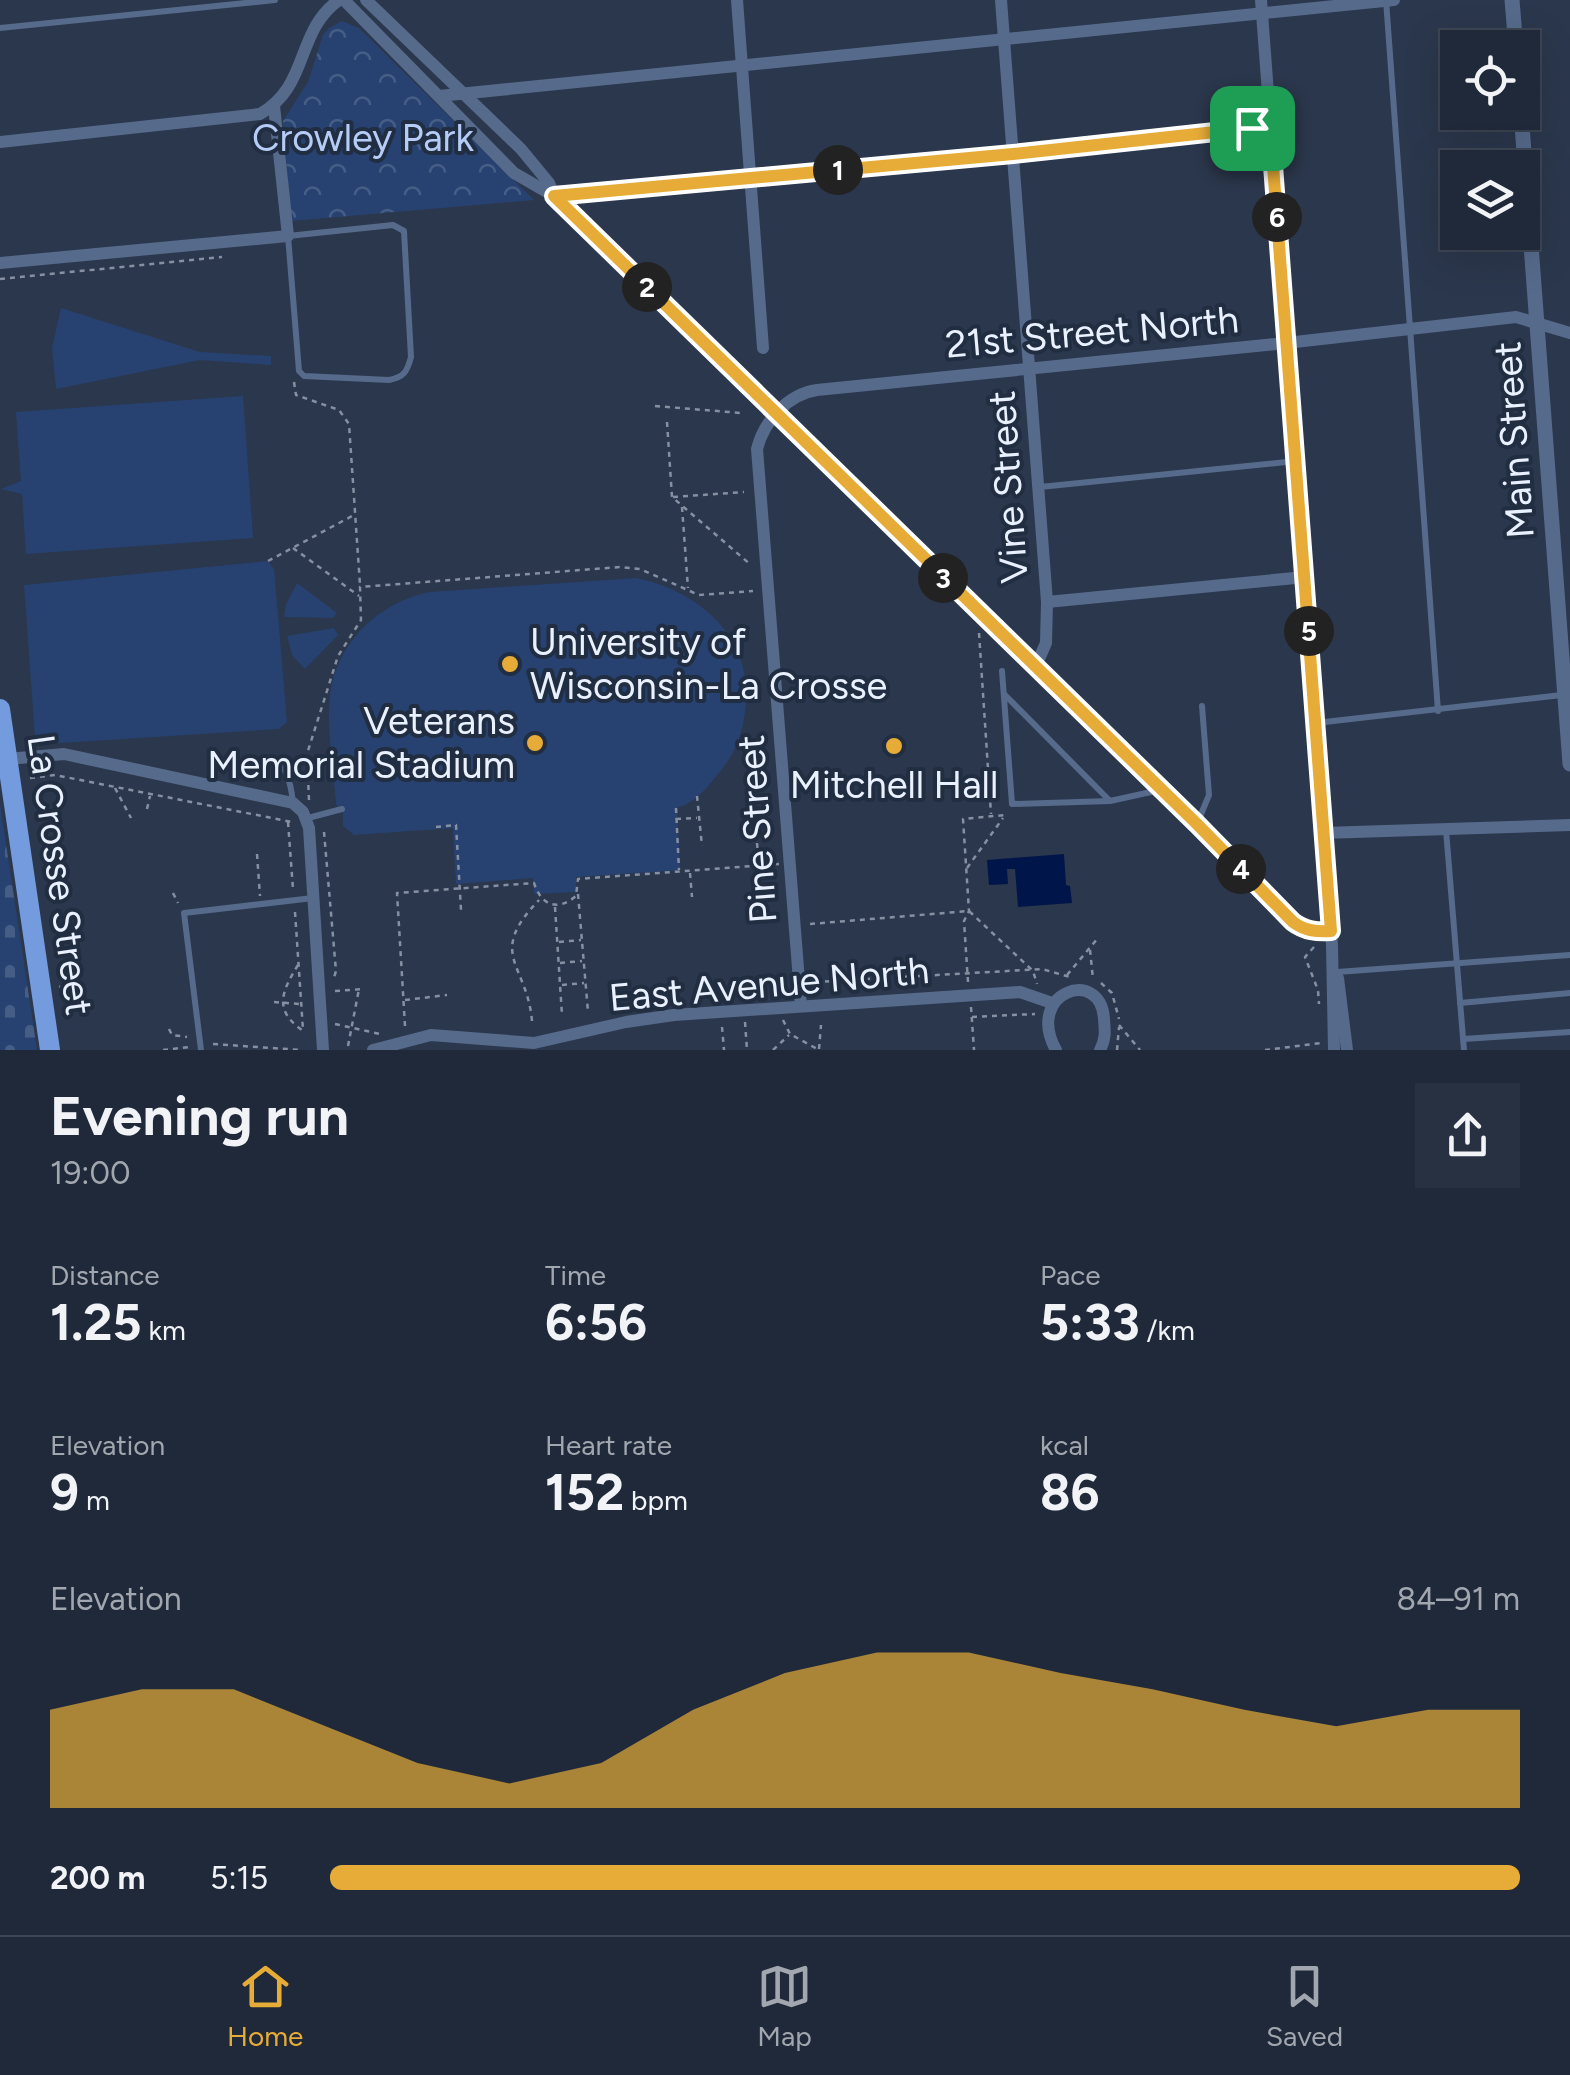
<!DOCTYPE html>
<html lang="en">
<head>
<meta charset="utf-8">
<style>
	body { margin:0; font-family:Figtree,sans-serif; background:#283141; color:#f1f3f6; height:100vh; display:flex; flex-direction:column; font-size:38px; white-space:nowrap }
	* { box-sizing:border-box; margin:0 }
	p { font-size:32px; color:#a2a6ae }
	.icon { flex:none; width:55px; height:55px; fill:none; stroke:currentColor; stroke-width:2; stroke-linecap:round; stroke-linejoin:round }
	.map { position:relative; height:1050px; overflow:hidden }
	.panel { display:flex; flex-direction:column; background:#202939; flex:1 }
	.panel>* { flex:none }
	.controls { position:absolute; left:1440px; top:30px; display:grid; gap:20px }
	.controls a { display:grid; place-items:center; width:100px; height:100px; border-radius:0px; background:#202939; box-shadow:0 10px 40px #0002,0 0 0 2px #3d4553; font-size:50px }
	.pin { position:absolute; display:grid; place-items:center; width:85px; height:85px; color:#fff; margin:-42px; border-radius:20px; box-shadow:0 5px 15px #0006 }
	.km { position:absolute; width:50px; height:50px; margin:-25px; border-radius:50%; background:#222; color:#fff; font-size:28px; line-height:50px; text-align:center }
	.round { display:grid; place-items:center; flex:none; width:105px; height:105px; border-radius:0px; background:#283141 }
	.summary { display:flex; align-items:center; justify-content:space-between; height:170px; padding:0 50px }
	h1 { font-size:55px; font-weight:700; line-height:75px }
	.figures { display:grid; grid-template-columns:repeat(3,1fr); gap:15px; height:170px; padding:10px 50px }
	.figures div { display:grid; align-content:center }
	.figures b { font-size:50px; font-weight:700 }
	.figures small { font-size:28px; font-weight:400 }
	.figures p { font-size:28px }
	.chart { height:280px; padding:20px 50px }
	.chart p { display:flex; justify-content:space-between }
	.chart svg { width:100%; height:180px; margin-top:10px; fill:#e7ac37; opacity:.7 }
	ul { padding:0 50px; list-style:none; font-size:32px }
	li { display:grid; grid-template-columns:160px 120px 1fr; align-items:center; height:75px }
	li i { height:25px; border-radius:12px; background:#e7ac37 }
	.tabs { display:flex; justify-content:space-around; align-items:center; height:140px; border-top:2px solid #3d4553; background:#202939; font-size:28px; color:#a2a6ae }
	.tabs a { display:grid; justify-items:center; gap:5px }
	.tabs .active { color:#e7ac37 }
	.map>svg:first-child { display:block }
</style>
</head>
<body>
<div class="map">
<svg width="1570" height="1050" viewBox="0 0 1570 1050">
	<defs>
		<pattern id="cemetery-stones" width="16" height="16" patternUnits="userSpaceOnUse" patternTransform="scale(2.5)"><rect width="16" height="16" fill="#274271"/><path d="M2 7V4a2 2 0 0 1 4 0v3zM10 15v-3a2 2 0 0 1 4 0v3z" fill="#465e86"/></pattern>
		<pattern id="park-crowns" width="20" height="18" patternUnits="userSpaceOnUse" patternTransform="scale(2.5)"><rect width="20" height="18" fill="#274271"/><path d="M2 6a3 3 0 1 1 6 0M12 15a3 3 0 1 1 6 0" fill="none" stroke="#465e86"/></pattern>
	</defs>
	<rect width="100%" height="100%" fill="#2b374c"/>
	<polygon fill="url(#cemetery-stones)" points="0,804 37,1050 0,1050"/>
	<polygon fill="url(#park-crowns)" points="342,21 359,28 534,200 291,221 283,121 308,82 323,35 329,28"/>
	<g fill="#274271">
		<polygon points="61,308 200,352 271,356 271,365 200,360 56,389 52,348"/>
		<polygon points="243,396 253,538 26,554 22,494 1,489 21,481 16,412"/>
		<polygon points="268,561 274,569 287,722 279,729 44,744 35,737 24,585"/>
		<path d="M 636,578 C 701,591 756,640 745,712 C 742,736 734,756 718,774 C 706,789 696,802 677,808 L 680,870 L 576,877 L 576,892 L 534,894 L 533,878 L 456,884 L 453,828 L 354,835 L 343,826 L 343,813 L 336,804 C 334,770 326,731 330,696 C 336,643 379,602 430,592 Z"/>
		<polygon points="297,583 337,613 333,618 284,617 286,604"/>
		<polygon points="334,628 338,635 305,669 292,655 287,636"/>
	</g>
	<polygon fill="#00164a" points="1064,854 1066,885 1070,886 1072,903 1018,907 1015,869 1007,869 1008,884 989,885 987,860"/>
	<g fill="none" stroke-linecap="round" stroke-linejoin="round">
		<g stroke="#8690a2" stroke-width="2.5" stroke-dasharray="5 5" stroke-linecap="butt">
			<polyline points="0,279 222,257"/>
			<polyline points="294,382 296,395 339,410 349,424 360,585"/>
			<polyline points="655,406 741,413"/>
			<polyline points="667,422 672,497 751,565"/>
			<polyline points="673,497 744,492"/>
			<polyline points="682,507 688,588"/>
			<polyline points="293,548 359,596"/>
			<polyline points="268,561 354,515"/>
			<polyline points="979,633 991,814"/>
			<polyline points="30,778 55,775 292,822"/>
			<polyline points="115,788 131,818"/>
			<polyline points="697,796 702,846"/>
			<polyline points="309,800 307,754 338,656 361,620 360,587 620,567 640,569 699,595 753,591"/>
			<polyline points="676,808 679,870"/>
			<polyline points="147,809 150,796"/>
			<polyline points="676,819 697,818"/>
			<polyline points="288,822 293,889"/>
			<polyline points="436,827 456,825 461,910"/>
			<polyline points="324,832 336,971 333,981"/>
			<polyline points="757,843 761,892"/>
			<polyline points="257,854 260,896"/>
			<polyline points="967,868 1003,818"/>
			<polyline points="690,873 692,897"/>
			<polyline points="173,893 178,903"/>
			<polyline points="578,894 588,1012"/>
			<polyline points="555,907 562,1015"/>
			<polyline points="295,912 303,1030"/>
			<polyline points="810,924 969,911 1033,971 1037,984"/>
			<polyline points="559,942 581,940"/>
			<polyline points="1314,947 1305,957 1318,990 1319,1004"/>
			<polyline points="1090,950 1093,979"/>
			<polyline points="560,963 582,961"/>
			<path d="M 298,965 C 282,991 273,1010 302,1030"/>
			<polyline points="1067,975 1098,938"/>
			<polyline points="815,982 1042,969 1070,977"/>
			<polyline points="968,982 964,921 969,911 963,819 1005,815"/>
			<polyline points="1101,983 1112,993 1119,1019"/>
			<polyline points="562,985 584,983"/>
			<polyline points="59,987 87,984"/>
			<polyline points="335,991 364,989"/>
			<polyline points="405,1000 447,995"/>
			<polyline points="274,1002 300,1004"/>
			<polyline points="971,1007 974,1050"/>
			<polyline points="972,1017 1035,1014"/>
			<polyline points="783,1020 790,1034 819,1050"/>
			<path d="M 532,1021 C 527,963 486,955 539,900"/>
			<polyline points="745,1022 747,1050"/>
			<polyline points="335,1024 380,1034"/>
			<polyline points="1119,1025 1140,1050"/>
			<path d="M 405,1026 L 397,893 L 534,883 C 541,905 557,912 576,896 L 578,879 L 779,864"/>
			<polyline points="722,1027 724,1050"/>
			<polyline points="169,1029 172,1035 187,1037"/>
			<polyline points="213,1044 301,1050"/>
			<polyline points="348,1046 359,989"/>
			<polyline points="819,1049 821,1025"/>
			<polyline points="163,1050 190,1047"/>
			<polyline points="773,1050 789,1035"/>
			<polyline points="1117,1050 1119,1027"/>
			<polyline points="1265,1050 1321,1043"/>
		</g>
		<g stroke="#566a8b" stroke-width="6">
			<polyline points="1386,0 1438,711"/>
			<polyline points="0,28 275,0"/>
			<polyline points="555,196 1013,154 1269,126"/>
			<path d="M 393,225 L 404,231 L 411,357 C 407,372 404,377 389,380 L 304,376 L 299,371 L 288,236 Z"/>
			<polyline points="1040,487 1296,461"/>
			<polyline points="1002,671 1012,804 1110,801 1160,790"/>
			<polyline points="1005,695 1109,800"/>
			<polyline points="1316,723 1562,695"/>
			<path d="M 263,757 C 286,757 291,783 293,803"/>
			<polyline points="308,818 342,809"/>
			<polyline points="1197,824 1209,795 1202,706"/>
			<polyline points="1446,830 1464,1050"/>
			<polyline points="1337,972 1570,955"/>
			<polyline points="1460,1003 1570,993"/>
			<polyline points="1463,1039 1570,1032"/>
			<polyline points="201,1050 184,913 313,898"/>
		</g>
		<g stroke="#566a8b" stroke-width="12">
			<polyline points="344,0 514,173 554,196 1293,922 1303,929 1331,931"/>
			<polyline points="366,0 521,149 549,183 554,196"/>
			<polyline points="737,0 763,348"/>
			<polyline points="1001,0 1047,602 1046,643 1035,668"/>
			<polyline points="1261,0 1332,945 1334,1050"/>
			<polyline points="439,96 1394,0"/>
			<path d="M 0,142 L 260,114 C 310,86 295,31 339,0"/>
			<polyline points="0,263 288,236 274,106"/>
			<polyline points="1047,602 1305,577"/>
			<polyline points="7,759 64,754 293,803 303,812 309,828 323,1050"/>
			<polyline points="1323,833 1570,825"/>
			<polyline points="1338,978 1347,1050"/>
			<path d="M 801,1006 L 757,449 C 764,421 788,394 817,390 L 1286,343 L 1516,317 L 1570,333"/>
			<polyline points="373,1050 431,1035 534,1043 626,1022 674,1015 1020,992 1052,1003"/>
			<path d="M 1056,1050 C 1024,992 1101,966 1104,1019 C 1105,1031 1106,1039 1100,1050"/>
		</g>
		<g stroke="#566a8b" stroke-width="15">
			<polyline points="1512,0 1516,48"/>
			<polyline points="1521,112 1570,764"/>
		</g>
		<polyline stroke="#739bdd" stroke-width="20" points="0,709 50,1050"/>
	</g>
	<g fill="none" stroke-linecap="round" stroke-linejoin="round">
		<defs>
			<path id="route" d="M 1270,126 L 1331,931 C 1317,932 1305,931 1293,922 L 1197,824 L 554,196 L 1013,154 Z"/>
		</defs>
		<use href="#route" stroke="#fff" stroke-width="20"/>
		<use href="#route" stroke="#e7ac37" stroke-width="12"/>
	</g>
	<g fill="#e7ac37" stroke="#212d41" stroke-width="4">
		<circle cx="510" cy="664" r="10"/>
		<circle cx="535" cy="743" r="10"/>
		<circle cx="894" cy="746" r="10"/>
	</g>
	<g text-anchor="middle" stroke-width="8" stroke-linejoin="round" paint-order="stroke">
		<g font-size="38" fill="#b5cdf6" stroke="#212d41">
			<text x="363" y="151">Crowley Park</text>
		</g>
		<g font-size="38" fill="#e9f1ff" stroke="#212d41">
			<text transform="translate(1092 332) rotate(-5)" y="13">21st Street North</text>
			<text transform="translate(1514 440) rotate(-94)" y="13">Main Street</text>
			<text transform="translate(1008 487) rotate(-94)" y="13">Vine Street</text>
			<text transform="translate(757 829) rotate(-94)" y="13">Pine Street</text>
			<text transform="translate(60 875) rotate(82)" y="13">La Crosse Street</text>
			<text transform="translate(769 984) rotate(-5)" y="13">East Avenue North</text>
		</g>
		<g font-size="38" fill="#e9f1ff" stroke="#212d41" text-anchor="start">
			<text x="530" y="655">University of<tspan x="530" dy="44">Wisconsin-La Crosse</tspan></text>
			<text x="515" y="734" text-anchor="end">Veterans<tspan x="515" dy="44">Memorial Stadium</tspan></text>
			<text x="894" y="798" text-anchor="middle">Mitchell Hall</text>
		</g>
	</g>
</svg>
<div class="controls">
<a><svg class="icon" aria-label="locate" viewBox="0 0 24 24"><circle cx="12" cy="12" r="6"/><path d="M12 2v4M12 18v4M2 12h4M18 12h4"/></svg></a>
<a><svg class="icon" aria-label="layers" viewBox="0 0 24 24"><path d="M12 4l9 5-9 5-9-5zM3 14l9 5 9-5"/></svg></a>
</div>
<div class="pin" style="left:1252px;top:128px;background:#1e9e55"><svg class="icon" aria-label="arrive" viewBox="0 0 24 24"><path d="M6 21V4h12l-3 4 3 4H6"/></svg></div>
<b class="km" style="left:838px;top:170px">1</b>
<b class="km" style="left:647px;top:287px">2</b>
<b class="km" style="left:943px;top:578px">3</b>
<b class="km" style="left:1241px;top:869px">4</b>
<b class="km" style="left:1309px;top:631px">5</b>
<b class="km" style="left:1277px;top:217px">6</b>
</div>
<section class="panel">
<div class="summary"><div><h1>Evening run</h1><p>19:00</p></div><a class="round"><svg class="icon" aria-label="share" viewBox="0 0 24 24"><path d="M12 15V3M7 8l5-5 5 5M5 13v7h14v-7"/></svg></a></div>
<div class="figures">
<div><p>Distance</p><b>1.25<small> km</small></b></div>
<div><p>Time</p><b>6:56</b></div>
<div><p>Pace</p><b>5:33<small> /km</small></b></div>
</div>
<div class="figures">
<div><p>Elevation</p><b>9<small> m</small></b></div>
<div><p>Heart rate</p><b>152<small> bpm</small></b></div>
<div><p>kcal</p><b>86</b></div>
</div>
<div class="chart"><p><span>Elevation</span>84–91 m</p>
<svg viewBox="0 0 160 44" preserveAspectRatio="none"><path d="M0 44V20L10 15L20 15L30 24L40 33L50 38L60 33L70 20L80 11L90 6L100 6L110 11L120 15L130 20L140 24L150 20L160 20V44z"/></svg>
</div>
<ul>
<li><b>200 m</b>5:15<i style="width:100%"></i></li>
</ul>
</section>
<nav class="tabs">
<a class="active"><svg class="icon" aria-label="home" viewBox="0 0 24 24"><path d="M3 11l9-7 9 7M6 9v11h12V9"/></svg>Home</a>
<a><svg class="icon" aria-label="map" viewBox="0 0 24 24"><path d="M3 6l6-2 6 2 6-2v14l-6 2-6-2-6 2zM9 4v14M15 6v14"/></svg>Map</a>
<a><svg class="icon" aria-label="saved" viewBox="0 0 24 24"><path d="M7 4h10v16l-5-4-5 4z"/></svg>Saved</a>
</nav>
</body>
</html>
